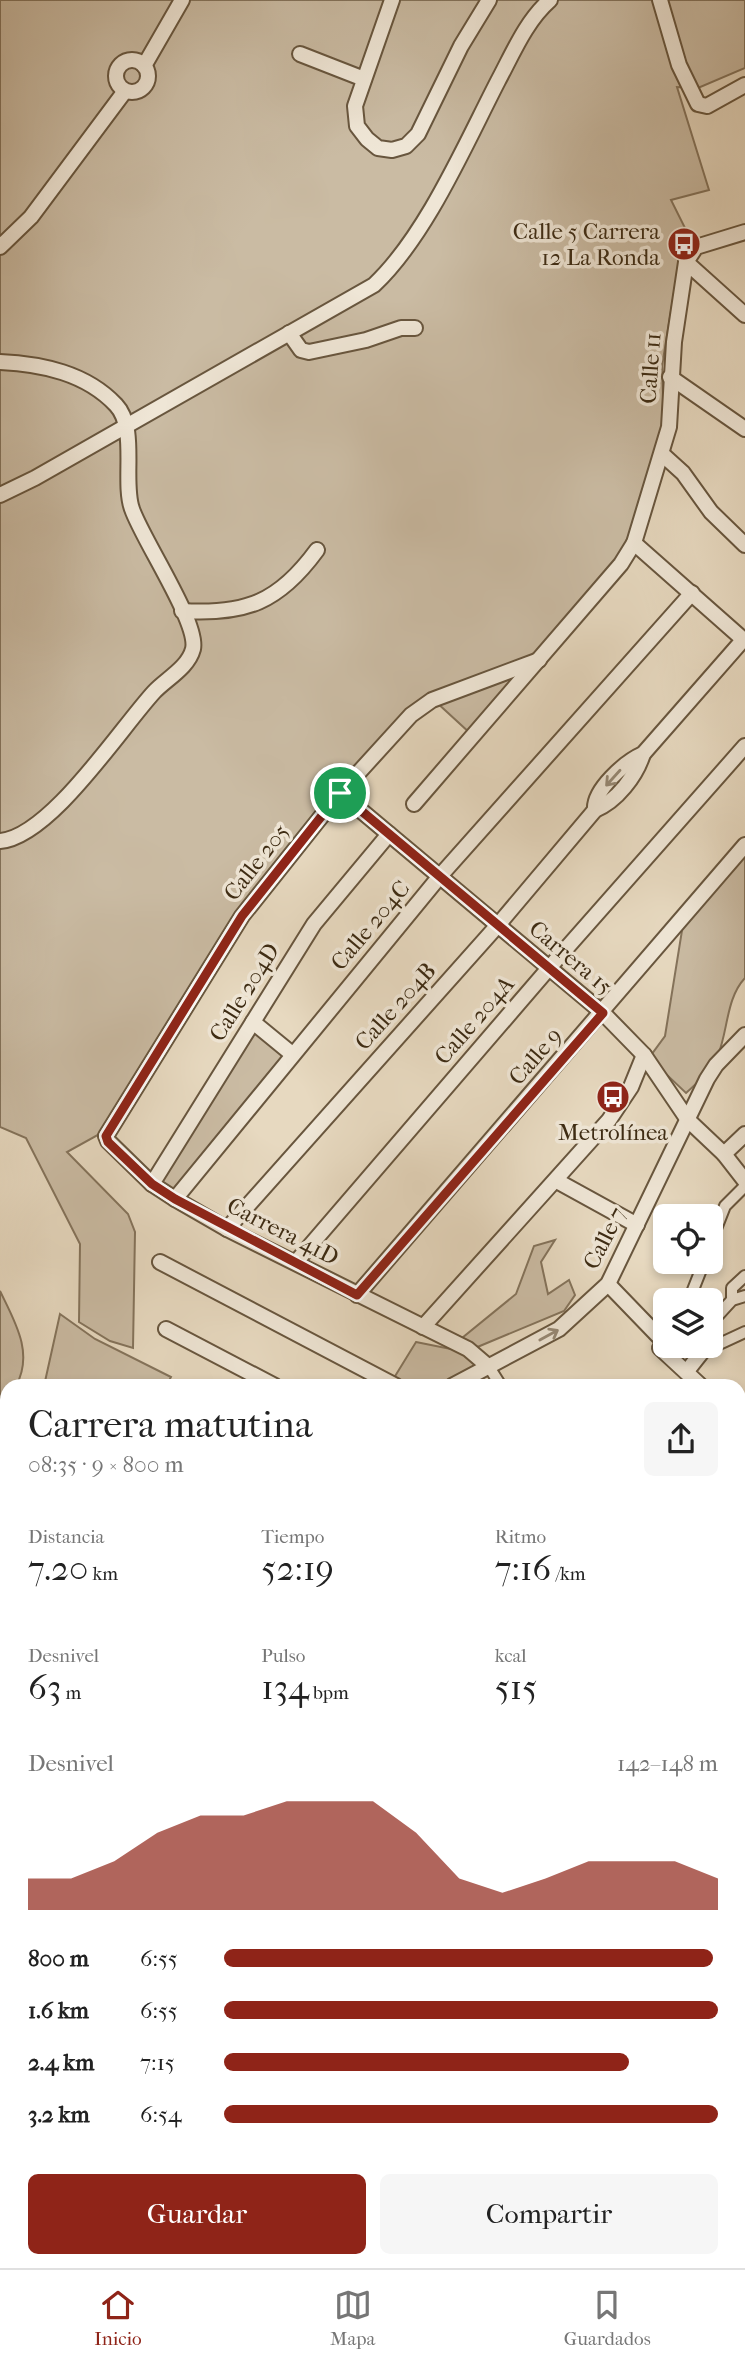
<!DOCTYPE html>
<html lang="es">
<head>
<meta charset="utf-8">
<style>
	body { margin:0; font-family:"IM FELL French Canon",serif; background:#f6f6f6; color:#222; height:100vh; display:flex; flex-direction:column; font-size:26px; white-space:nowrap }
	* { box-sizing:border-box; margin:0 }
	p { font-size:23px; color:#767676 }
	.icon { flex:none; width:38px; height:38px; fill:none; stroke:currentColor; stroke-width:2; stroke-linecap:round; stroke-linejoin:round }
	.map { position:relative; flex:1; overflow:hidden }
	.sheet { position:absolute; left:0px; top:1379px; width:746px; height:889px; display:flex; flex-direction:column; background:#fff; border-radius:21px 21px 0 0; box-shadow:0 4px 10px #0003 }
	.sheet>* { flex:none }
	.buttons { position:absolute; left:653px; top:1204px; display:grid; gap:14px }
	.buttons a { display:grid; place-items:center; width:70px; height:70px; border-radius:10px; background:#fff; box-shadow:0 4px 10px #0003; font-size:35px }
	.pin { position:absolute; display:grid; place-items:center; width:60px; height:60px; color:#fff; margin:-30px; border:4px solid #fff; border-radius:50%; box-shadow:0 2px 7px #0007 }
	.round { display:grid; place-items:center; flex:none; width:74px; height:74px; border-radius:10px; background:#f6f6f6 }
	.summary { display:flex; align-items:center; justify-content:space-between; height:119px; padding:0 28px }
	h1 { font-size:38px; font-weight:600; line-height:52px }
	.figures { display:grid; grid-template-columns:repeat(3,1fr); gap:10px; height:119px; padding:7px 28px }
	.figures div { display:grid; align-content:center }
	.figures b { font-size:35px; font-weight:600 }
	.figures small { font-size:19px; font-weight:400 }
	.figures p { font-size:19px }
	.chart { height:196px; padding:14px 28px }
	.chart p { display:flex; justify-content:space-between }
	.chart svg { width:100%; height:126px; margin-top:7px; fill:#8f2418; opacity:.7 }
	.cta { display:flex; gap:14px; margin-top:auto; padding:14px 28px }
	.cta a { flex:1; height:80px; border-radius:10px; background:#8f2418; color:#fff; font-size:28px; font-weight:600; line-height:80px; text-align:center }
	.cta a+a { background:#f6f6f6; color:#222 }
	ul { padding:0 28px; list-style:none; font-size:23px }
	li { display:grid; grid-template-columns:112px 84px 1fr; align-items:center; height:52px }
	li i { height:18px; border-radius:9px; background:#8f2418 }
	.tab-bar { display:flex; justify-content:space-around; align-items:center; height:98px; border-top:2px solid #e0e0e0; background:#fff; font-size:19px; color:#767676 }
	.tab-bar a { display:grid; justify-items:center; gap:4px }
	.tab-bar .current { color:#8f2418 }
	.map>svg:first-child { display:block }
</style>
</head>
<body>
<div class="map">
<svg width="745" height="2268" viewBox="0 0 745 2268">
	<rect width="100%" height="100%" fill="#e7d9c0"/>
	<filter id="stains"><feTurbulence type="fractalNoise" baseFrequency=".00286" numOctaves="4"/><feColorMatrix values="0 0 0 0 .2 0 0 0 0 .09 0 0 0 0 .02 0 0 0 .5 -.17"/></filter>
	<radialGradient id="worn" r=".72"><stop offset=".6" stop-color="#630" stop-opacity="0"/><stop offset="1" stop-color="#630" stop-opacity=".3"/></radialGradient>
	<g fill="#cabba3" stroke="#84735b" stroke-width="2">
		<polygon points="0,0 745,0 745,68 698,88 677,87 709,190 671,200 690,238 679,262 662,366 664,428 622,559 471,734 435,701 409,714 241,914 105,1131 67,1152 128,1214 135,1232 133,1348 110,1341 79,1322 80,1244 26,1138 0,1127"/>
		<path d="M 745,849 L 745,978 C 726,998 728,1031 718,1055 C 712,1071 698,1082 686,1093 L 649,1058 L 665,1036 L 684,918 Z"/>
		<polygon points="253,1025 288,1055 177,1194 159,1180"/>
		<polygon points="555,1240 541,1262 548,1294 569,1280 575,1295 564,1311 475,1348 462,1338 516,1294 534,1246"/>
		<path d="M 0,1291 C 15,1322 34,1353 16,1386 L 7,1386 L 7,1404 L 0,1417 Z"/>
		<polygon points="60,1314 95,1339 171,1377 166,1386 44,1386"/>
		<polygon points="416,1342 471,1353 477,1371 446,1386 389,1386"/>
		<polygon points="7,1448 7,1828 0,1838 0,1458"/>
		<polygon points="745,1477 745,1534 739,1540 739,1482"/>
		<polygon points="110,2261 225,2261 223,2268 110,2268"/>
		<polygon points="227,2261 339,2261 338,2268 228,2268"/>
		<polygon points="468,2261 649,2261 645,2268 463,2268"/>
	</g>
	<polygon fill="#ad9e85" stroke="#807057" stroke-width="2" points="400,2261 466,2261 464,2268 394,2268"/>
	<g fill="none" stroke-linecap="round" stroke-linejoin="round">
		<defs>
			<g id="pedestrian">
				<polyline points="710,1244 725,1206 745,1186"/>
				<polyline points="689,1300 704,1262"/>
				<polyline points="732,1300 732,1288 745,1276"/>
				<polyline points="710,1324 732,1300 745,1296"/>
				<polyline points="702,1352 745,1332"/>
				<polyline points="489,1367 501,1386"/>
			</g>
			<g id="minor">
				<polyline points="392,0 355,106 357,126 367,139 378,148 392,150 406,146 418,134 461,46 489,0"/>
				<polyline points="660,0 679,65 698,104 707,106 745,85"/>
				<polyline points="300,54 364,79"/>
				<circle cx="132" cy="76" r="16"/>
				<polyline points="144,66 182,0"/>
				<polyline points="0,247 31,217 125,91"/>
				<polyline points="686,262 745,315"/>
				<polyline points="289,333 301,350 309,352 366,340 401,328 415,328"/>
				<path d="M 0,362 C 42,364 86,373 116,405 C 138,428 122,482 132,509 C 142,539 199,623 193,649 C 188,668 166,679 154,692 C 120,729 50,837 0,841"/>
				<polyline points="670,377 745,429"/>
				<polyline points="662,454 683,473 711,512 745,545"/>
				<path d="M 0,495 L 35,478 L 374,285 C 426,236 465,145 498,81 C 513,53 526,21 550,0"/>
				<polyline points="634,543 745,641"/>
				<path d="M 182,611 C 246,615 279,602 317,550"/>
				<polyline points="340,793 603,1013 644,1055 688,1120 724,1154 745,1181"/>
				<polyline points="414,804 621,564 634,543 669,427 674,342 686,262 696,247 745,232"/>
				<path d="M 595,810 C 593,790 625,762 643,754 L 743,640"/>
				<polyline points="253,1022 292,1054"/>
				<polyline points="724,1154 745,1134"/>
				<polyline points="557,1181 637,1225"/>
				<polyline points="152,1184 314,924 389,834"/>
				<polyline points="175,1199 440,876 692,593"/>
				<path d="M 227,1229 L 498,925 L 595,810 C 617,801 636,776 643,754"/>
				<polyline points="160,1262 396,1386"/>
				<polyline points="296,1262 549,968 745,746"/>
				<polyline points="608,1284 664,1342 660,1348 701,1386"/>
				<polyline points="357,1295 745,845"/>
				<polyline points="423,1327 609,1120 631,1087 644,1055"/>
				<polyline points="166,1329 275,1386"/>
				<polyline points="489,1367 468,1349 227,1229 175,1199 152,1184 108,1141 106,1136 242,916 340,793 411,715 432,700 539,660"/>
				<polyline points="687,1371 702,1352 697,1346"/>
				<polyline points="452,1386 559,1329 608,1284 707,1079 716,1065 745,1035"/>
				<polyline points="738,1407 745,1404"/>
				<polyline points="738,1552 745,1545"/>
				<polyline points="738,1584 745,1590"/>
				<polyline points="738,1685 745,1692"/>
				<polyline points="738,1740 745,1732"/>
				<polyline points="0,1981 7,1982"/>
				<polyline points="0,2058 7,2042"/>
				<polyline points="0,2196 7,2193"/>
				<polyline points="0,2254 7,2256"/>
				<polyline points="209,2261 209,2268"/>
			</g>
		</defs>
		<use href="#pedestrian" stroke="#68563e" stroke-width="14"/>
		<use href="#minor" stroke="#68563e" stroke-width="18"/>
		<use href="#pedestrian" stroke="#efe6d6" stroke-width="10"/>
		<use href="#minor" stroke="#efe6d6" stroke-width="14"/>
	</g>
	<defs><path id="oneway-shaft" d="M-6 0H5M1.5-3L5.5 0L1.5 3" fill="none" stroke-width="1.6" stroke-linecap="round" stroke-linejoin="round" transform="scale(1.75)"/></defs>
	<g stroke="#968874">
		<use href="#oneway-shaft" transform="translate(613 778) rotate(132)"/>
		<use href="#oneway-shaft" transform="translate(549 1335) rotate(-29)"/>
	</g>
	<g fill="none" stroke-linecap="round" stroke-linejoin="round">
		<defs>
			<polygon id="route" points="340,793 603,1013 357,1295 175,1199 152,1184 108,1142 106,1136 242,916"/>
		</defs>
		<use href="#route" stroke="#fff" stroke-width="14"/>
		<use href="#route" stroke="#8f2418" stroke-width="9"/>
	</g>
	<defs>
		<symbol id="bus-disc" viewBox="-11 -11 22 22"><circle r="9.5" fill="#8f2418" stroke="#efe6d6"/><path d="M-5-6H5V4H4V6H2V4H-2V6H-4V4H-5ZM-3.5-4V0h7V-4ZM-3.5 1.2v1.5H-2V1.2ZM2 1.2v1.5H3.5V1.2Z" fill="#fff"/></symbol>
	</defs>
	<g fill-rule="evenodd">
		<use href="#bus-disc" x="665" y="225" width="38" height="38"/>
		<use href="#bus-disc" x="594" y="1078" width="38" height="38"/>
	</g>
	<g text-anchor="middle" stroke-width="7" stroke-linejoin="round" paint-order="stroke">
		<g font-size="23" fill="#3d2b13" stroke="#efe6d6" text-anchor="end">
			<text x="660" y="239">Calle 5 Carrera<tspan x="660" dy="26">12 La Ronda</tspan></text>
			<text x="613" y="1140" text-anchor="middle">Metrolínea</text>
		</g>
		<g font-size="23" fill="#3d2b13" stroke="#efe6d6">
			<text transform="translate(650 368) rotate(-86)" y="8">Calle 11</text>
			<text transform="translate(256 862) rotate(-52)" y="8">Calle 205</text>
			<text transform="translate(370 925) rotate(-50)" y="8">Calle 204C</text>
			<text transform="translate(571 957) rotate(40)" y="8">Carrera 15</text>
			<text transform="translate(244 992) rotate(-58)" y="8">Calle 204D</text>
			<text transform="translate(395 1006) rotate(-48)" y="8">Calle 204B</text>
			<text transform="translate(474 1020) rotate(-49)" y="8">Calle 204A</text>
			<text transform="translate(535 1056) rotate(-49)" y="8">Calle 9</text>
			<text transform="translate(283 1231) rotate(27)" y="8">Carrera 41D</text>
			<text transform="translate(604 1238) rotate(-63)" y="8">Calle 7</text>
		</g>
	</g>
	<rect width="100%" height="100%" filter="url(#stains)"/>
	<rect width="100%" height="100%" fill="url(#worn)"/>
</svg>
<div class="buttons">
<a><svg class="icon" aria-label="locate" viewBox="0 0 24 24"><circle cx="12" cy="12" r="6"/><path d="M12 2v4M12 18v4M2 12h4M18 12h4"/></svg></a>
<a><svg class="icon" aria-label="layers" viewBox="0 0 24 24"><path d="M12 4l9 5-9 5-9-5zM3 14l9 5 9-5"/></svg></a>
</div>
<div class="pin" style="left:340px;top:793px;background:#1e9e55"><svg class="icon" aria-label="arrive" viewBox="0 0 24 24"><path d="M6 21V4h12l-3 4 3 4H6"/></svg></div>
<section class="sheet">
<div class="summary"><div><h1>Carrera matutina</h1><p>08:35 · 9 × 800 m</p></div><a class="round"><svg class="icon" aria-label="share" viewBox="0 0 24 24"><path d="M12 15V3M7 8l5-5 5 5M5 13v7h14v-7"/></svg></a></div>
<div class="figures">
<div><p>Distancia</p><b>7.20<small> km</small></b></div>
<div><p>Tiempo</p><b>52:19</b></div>
<div><p>Ritmo</p><b>7:16<small> /km</small></b></div>
</div>
<div class="figures">
<div><p>Desnivel</p><b>63<small> m</small></b></div>
<div><p>Pulso</p><b>134<small> bpm</small></b></div>
<div><p>kcal</p><b>515</b></div>
</div>
<div class="chart"><p><span>Desnivel</span>142–148 m</p>
<svg viewBox="0 0 160 44" preserveAspectRatio="none"><path d="M0 44V33L10 33L20 27L30 17L40 11L50 11L60 6L70 6L80 6L90 17L100 33L110 38L120 33L130 27L140 27L150 27L160 33V44z"/></svg>
</div>
<ul>
<li><b>800 m</b>6:55<i style="width:99%"></i></li>
<li><b>1.6 km</b>6:55<i style="width:100%"></i></li>
<li><b>2.4 km</b>7:15<i style="width:82%"></i></li>
<li><b>3.2 km</b>6:54<i style="width:100%"></i></li>
</ul>
<div class="cta"><a>Guardar</a><a>Compartir</a></div>
</section>
</div>
<nav class="tab-bar">
<a class="current"><svg class="icon" aria-label="home" viewBox="0 0 24 24"><path d="M3 11l9-7 9 7M6 9v11h12V9"/></svg>Inicio</a>
<a><svg class="icon" aria-label="map" viewBox="0 0 24 24"><path d="M3 6l6-2 6 2 6-2v14l-6 2-6-2-6 2zM9 4v14M15 6v14"/></svg>Mapa</a>
<a><svg class="icon" aria-label="saved" viewBox="0 0 24 24"><path d="M7 4h10v16l-5-4-5 4z"/></svg>Guardados</a>
</nav>
</body>
</html>
